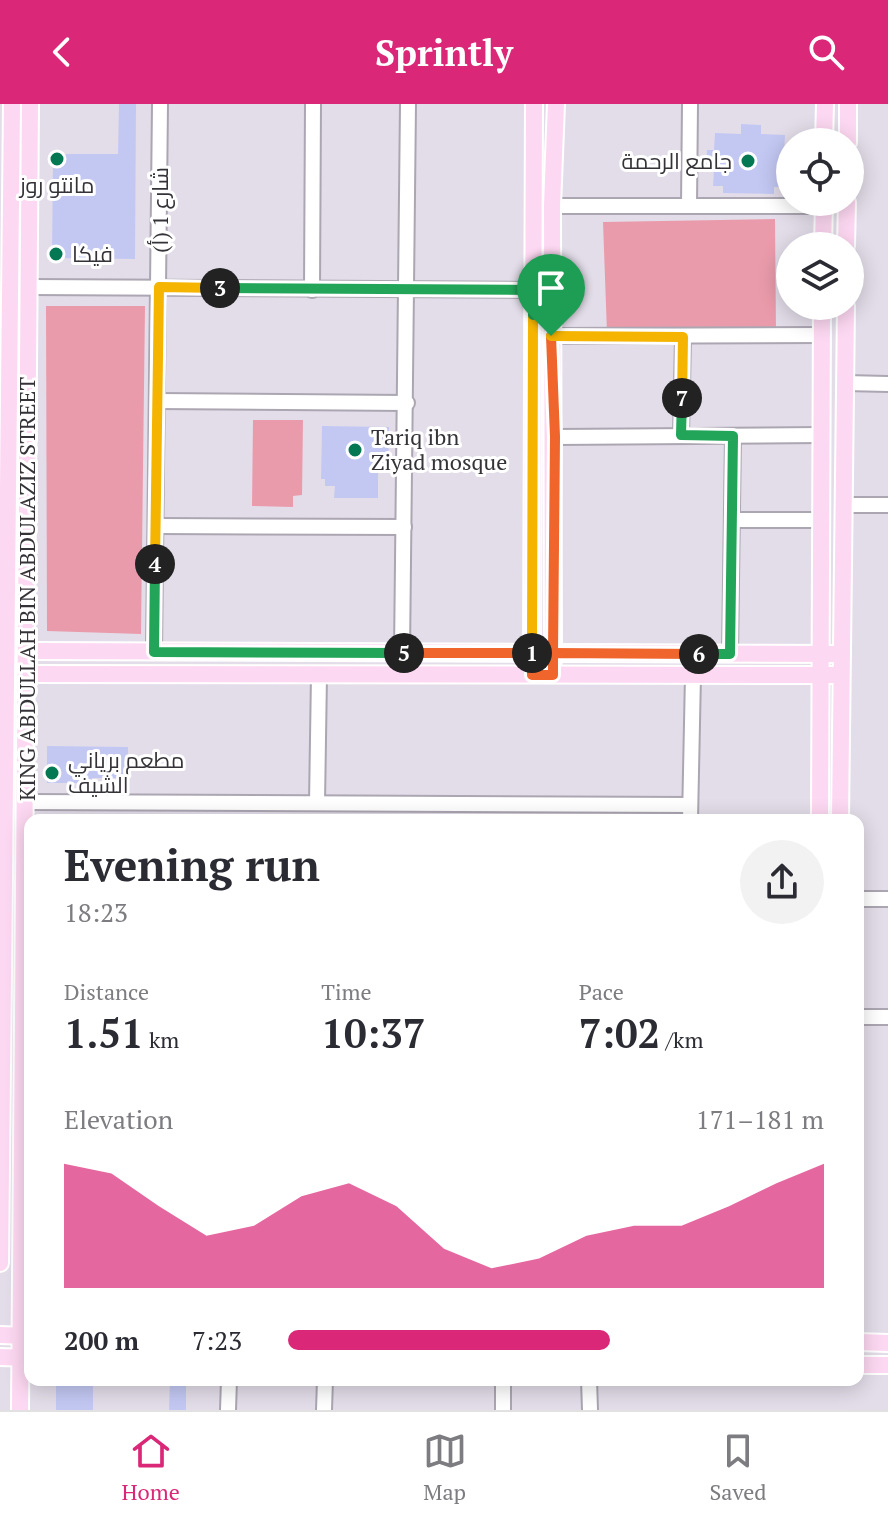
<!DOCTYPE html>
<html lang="en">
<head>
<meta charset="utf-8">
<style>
	body { margin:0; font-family:"PT Serif",Cairo,serif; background:#f2f2f3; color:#2b2b33; height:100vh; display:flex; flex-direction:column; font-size:30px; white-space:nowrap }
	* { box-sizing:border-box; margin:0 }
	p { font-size:26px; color:#7c7c81 }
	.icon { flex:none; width:44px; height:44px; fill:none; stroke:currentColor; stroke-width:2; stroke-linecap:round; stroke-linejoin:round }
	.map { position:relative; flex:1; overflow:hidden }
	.panel { position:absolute; left:24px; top:710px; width:840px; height:572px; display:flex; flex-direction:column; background:#fff; border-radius:16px; box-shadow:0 4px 20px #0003 }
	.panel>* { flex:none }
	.fabs { position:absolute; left:776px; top:24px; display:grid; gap:16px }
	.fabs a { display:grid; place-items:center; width:88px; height:88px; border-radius:50%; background:#fff; box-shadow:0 4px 20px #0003; font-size:40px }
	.pin { position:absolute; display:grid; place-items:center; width:68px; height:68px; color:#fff; margin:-82px -34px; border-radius:50% 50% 50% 0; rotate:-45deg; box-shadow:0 0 8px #0007 }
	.pin .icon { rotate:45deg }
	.km { position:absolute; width:40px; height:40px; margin:-20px; border-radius:50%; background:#222; color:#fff; font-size:22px; line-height:40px; text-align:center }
	.round { display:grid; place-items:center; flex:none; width:84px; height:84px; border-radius:42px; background:#f2f2f3 }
	.headline { display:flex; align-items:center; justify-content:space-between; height:136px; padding:0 40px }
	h1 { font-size:44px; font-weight:600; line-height:60px }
	.stats { display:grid; grid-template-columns:repeat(3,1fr); gap:12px; height:136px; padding:8px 40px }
	.stats div { display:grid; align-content:center }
	.stats b { font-size:40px; font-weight:600 }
	.stats small { font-size:22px; font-weight:400 }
	.stats p { font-size:22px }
	.chart { height:224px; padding:16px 40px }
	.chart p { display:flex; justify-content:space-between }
	.chart svg { width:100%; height:144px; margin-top:8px; fill:#db2777; opacity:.7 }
	ul { padding:0 40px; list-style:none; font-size:26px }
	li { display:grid; grid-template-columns:128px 96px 1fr; align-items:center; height:60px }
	li i { height:20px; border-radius:10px; background:#db2777 }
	header { display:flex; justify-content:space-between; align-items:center; height:104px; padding:0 40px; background:#db2777; color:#fff; font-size:36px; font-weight:600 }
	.dock { display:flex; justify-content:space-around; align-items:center; height:112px; border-top:2px solid #e1e1e2; background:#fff; font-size:22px; color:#7c7c81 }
	.dock a { display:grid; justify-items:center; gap:4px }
	.dock .on { color:#db2777 }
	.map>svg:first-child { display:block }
</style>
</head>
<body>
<header><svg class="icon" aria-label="back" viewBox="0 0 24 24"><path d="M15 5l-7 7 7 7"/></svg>Sprintly<svg class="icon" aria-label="search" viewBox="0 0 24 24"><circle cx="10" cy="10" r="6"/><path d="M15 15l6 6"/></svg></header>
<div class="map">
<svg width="888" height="1306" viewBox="0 0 888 1306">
	<rect width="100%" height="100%" fill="#e3dde9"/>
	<g fill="#ea9bab">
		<polygon points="775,115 776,228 607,229 603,118"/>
		<polygon points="46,202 145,202 141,530 47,527"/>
		<polygon points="253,316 303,316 302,391 293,392 293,403 252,402"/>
	</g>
	<g fill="#c3c8f3">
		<polygon points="119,0 136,0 135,155 52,154 53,50 118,50"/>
		<polygon points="741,20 761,21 761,30 785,31 784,48 790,48 790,67 784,67 783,83 774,83 774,90 723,89 723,82 713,82 714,66 706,66 707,46 714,46 715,29 741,30"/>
		<polygon points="322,322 389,323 388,369 378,369 378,394 334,394 335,382 325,382 325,375 321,375"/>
		<polygon points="47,642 128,643 128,674 92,674 91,679 47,679"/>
		<rect x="56" y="1276" width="37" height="30"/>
		<polygon points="170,1276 186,1276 186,1306 169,1306"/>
	</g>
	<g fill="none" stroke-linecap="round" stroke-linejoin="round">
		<defs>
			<g id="minor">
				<polyline points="689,101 690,0"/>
				<polyline points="552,102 824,102"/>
				<polyline points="30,183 533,186"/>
				<polyline points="312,186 313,0"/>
				<polyline points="551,232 821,231"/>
				<polyline points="845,279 888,280"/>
				<polyline points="157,297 407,299"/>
				<polyline points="681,331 683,233"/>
				<polyline points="555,333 822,331"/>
				<polyline points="843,401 888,401"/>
				<polyline points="732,416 822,416"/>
				<polyline points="156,422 404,423"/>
				<polyline points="154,548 160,0"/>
				<polyline points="402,549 408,0"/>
				<polyline points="730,550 733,332"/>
				<polyline points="25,698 690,701"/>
				<polyline points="317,699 319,571"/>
				<polyline points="690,716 693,571"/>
				<polyline points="858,795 888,795"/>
				<polyline points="858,913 888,913"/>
				<polyline points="589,1276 590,1306"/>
				<polyline points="228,1306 229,1276"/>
				<polyline points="324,1306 325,1276"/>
				<polyline points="503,1306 503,1276"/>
			</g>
			<g id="major">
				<polyline points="824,38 825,0"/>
				<polyline points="848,38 848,0"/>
				<polyline points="823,142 824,98"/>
				<polyline points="846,142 847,98"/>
				<polyline points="27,547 842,550"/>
				<polyline points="553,557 552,102 556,0"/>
				<polyline points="532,558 534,0"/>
				<polyline points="26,570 841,571"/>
				<polyline points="820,716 822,202"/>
				<polyline points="840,716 846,202"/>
				<polyline points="0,1159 12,0"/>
				<polyline points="0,1231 28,1232"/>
				<polyline points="858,1238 888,1239"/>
				<polyline points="0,1253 30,1254"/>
				<polyline points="858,1261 888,1261"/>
				<polyline points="20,1306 30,0"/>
			</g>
		</defs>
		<use href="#minor" stroke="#aba6b1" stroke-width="18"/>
		<use href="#major" stroke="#fff" stroke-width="20"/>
		<use href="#minor" stroke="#fff" stroke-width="14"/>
		<use href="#major" stroke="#fdd8f2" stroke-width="16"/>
	</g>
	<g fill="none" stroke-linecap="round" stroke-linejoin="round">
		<defs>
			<polyline id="split-1" points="532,549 553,549 555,333 551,232"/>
			<polyline id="split-2" points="532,549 533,211"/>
			<polyline id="split-3" points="220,184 533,186 533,211"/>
			<polyline id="split-4" points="155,460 159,183 220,184"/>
			<polyline id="split-5" points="155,460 154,548 404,549"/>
			<polyline id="split-6" points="404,549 532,549 532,571 553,571 553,549 699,550"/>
			<polyline id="split-7" points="682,294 681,331 733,332 730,550 699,550"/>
			<polyline id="split-8" points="551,232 683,233 682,294"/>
		</defs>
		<use href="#split-1" stroke="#fff" stroke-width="16"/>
		<use href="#split-2" stroke="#fff" stroke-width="16"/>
		<use href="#split-3" stroke="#fff" stroke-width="16"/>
		<use href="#split-4" stroke="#fff" stroke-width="16"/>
		<use href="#split-5" stroke="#fff" stroke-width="16"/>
		<use href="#split-6" stroke="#fff" stroke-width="16"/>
		<use href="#split-7" stroke="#fff" stroke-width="16"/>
		<use href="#split-8" stroke="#fff" stroke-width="16"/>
		<use href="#split-1" stroke="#f0652b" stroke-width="10"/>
		<use href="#split-2" stroke="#f5b400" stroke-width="10"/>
		<use href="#split-3" stroke="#22a559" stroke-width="10"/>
		<use href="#split-4" stroke="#f5b400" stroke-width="10"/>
		<use href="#split-5" stroke="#22a559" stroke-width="10"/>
		<use href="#split-6" stroke="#f0652b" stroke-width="10"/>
		<use href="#split-7" stroke="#22a559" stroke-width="10"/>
		<use href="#split-8" stroke="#f5b400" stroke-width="10"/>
	</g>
	<g fill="#047753" stroke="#fff" stroke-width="3">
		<circle cx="57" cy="55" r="8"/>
		<circle cx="748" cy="57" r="8"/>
		<circle cx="56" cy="150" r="8"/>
		<circle cx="355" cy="346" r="8"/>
		<circle cx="52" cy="669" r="8"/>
	</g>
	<g text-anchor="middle" stroke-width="6" stroke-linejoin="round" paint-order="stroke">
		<g font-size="22" fill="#353338" stroke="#fff" text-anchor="start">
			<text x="732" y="65" text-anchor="end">جامع الرحمة</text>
			<text x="57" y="89" text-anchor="middle">مانتو روز</text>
			<text x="72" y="158">فيكا</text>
			<text x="371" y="341">Tariq ibn<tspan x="371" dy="25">Ziyad mosque</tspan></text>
			<text x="68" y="664">مطعم برياني<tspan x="68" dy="25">الشيف</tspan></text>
		</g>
		<g font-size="22" fill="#353338" stroke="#fff">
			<text transform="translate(160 106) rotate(-90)" y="8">شارع 1 (أ)</text>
			<text transform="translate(27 485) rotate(-90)" y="8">KING ABDULLAH BIN ABDULAZIZ STREET</text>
		</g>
	</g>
</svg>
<div class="fabs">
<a><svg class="icon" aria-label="locate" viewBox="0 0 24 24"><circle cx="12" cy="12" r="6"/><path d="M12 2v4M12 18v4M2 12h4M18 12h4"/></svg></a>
<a><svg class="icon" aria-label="layers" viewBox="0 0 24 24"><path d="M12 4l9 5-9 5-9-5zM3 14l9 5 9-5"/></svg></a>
</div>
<div class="pin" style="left:551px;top:232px;background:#1e9e55"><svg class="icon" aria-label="arrive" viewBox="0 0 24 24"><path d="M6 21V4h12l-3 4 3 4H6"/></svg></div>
<b class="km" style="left:532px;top:549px">1</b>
<b class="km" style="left:220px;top:184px">3</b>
<b class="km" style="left:155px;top:460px">4</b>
<b class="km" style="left:404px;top:549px">5</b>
<b class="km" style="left:699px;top:550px">6</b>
<b class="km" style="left:682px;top:294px">7</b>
<section class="panel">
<div class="headline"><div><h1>Evening run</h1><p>18:23</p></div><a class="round"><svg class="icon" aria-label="share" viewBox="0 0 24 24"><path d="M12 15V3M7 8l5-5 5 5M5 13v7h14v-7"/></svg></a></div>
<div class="stats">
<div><p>Distance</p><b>1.51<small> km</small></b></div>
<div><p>Time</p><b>10:37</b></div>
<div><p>Pace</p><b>7:02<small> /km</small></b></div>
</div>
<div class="chart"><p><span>Elevation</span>171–181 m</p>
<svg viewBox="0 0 160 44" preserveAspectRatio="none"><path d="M0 44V6L10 9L20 19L30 28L40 25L50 16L60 12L70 19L80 32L90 38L100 35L110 28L120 25L130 25L140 19L150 12L160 6V44z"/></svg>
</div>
<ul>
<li><b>200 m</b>7:23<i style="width:60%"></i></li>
</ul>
</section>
</div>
<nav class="dock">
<a class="on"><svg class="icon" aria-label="home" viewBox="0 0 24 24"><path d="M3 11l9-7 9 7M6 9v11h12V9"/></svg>Home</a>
<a><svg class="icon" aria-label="map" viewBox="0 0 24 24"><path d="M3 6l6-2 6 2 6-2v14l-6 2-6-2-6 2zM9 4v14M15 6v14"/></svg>Map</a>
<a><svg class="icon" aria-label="saved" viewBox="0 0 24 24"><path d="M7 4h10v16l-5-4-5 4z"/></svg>Saved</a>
</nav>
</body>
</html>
